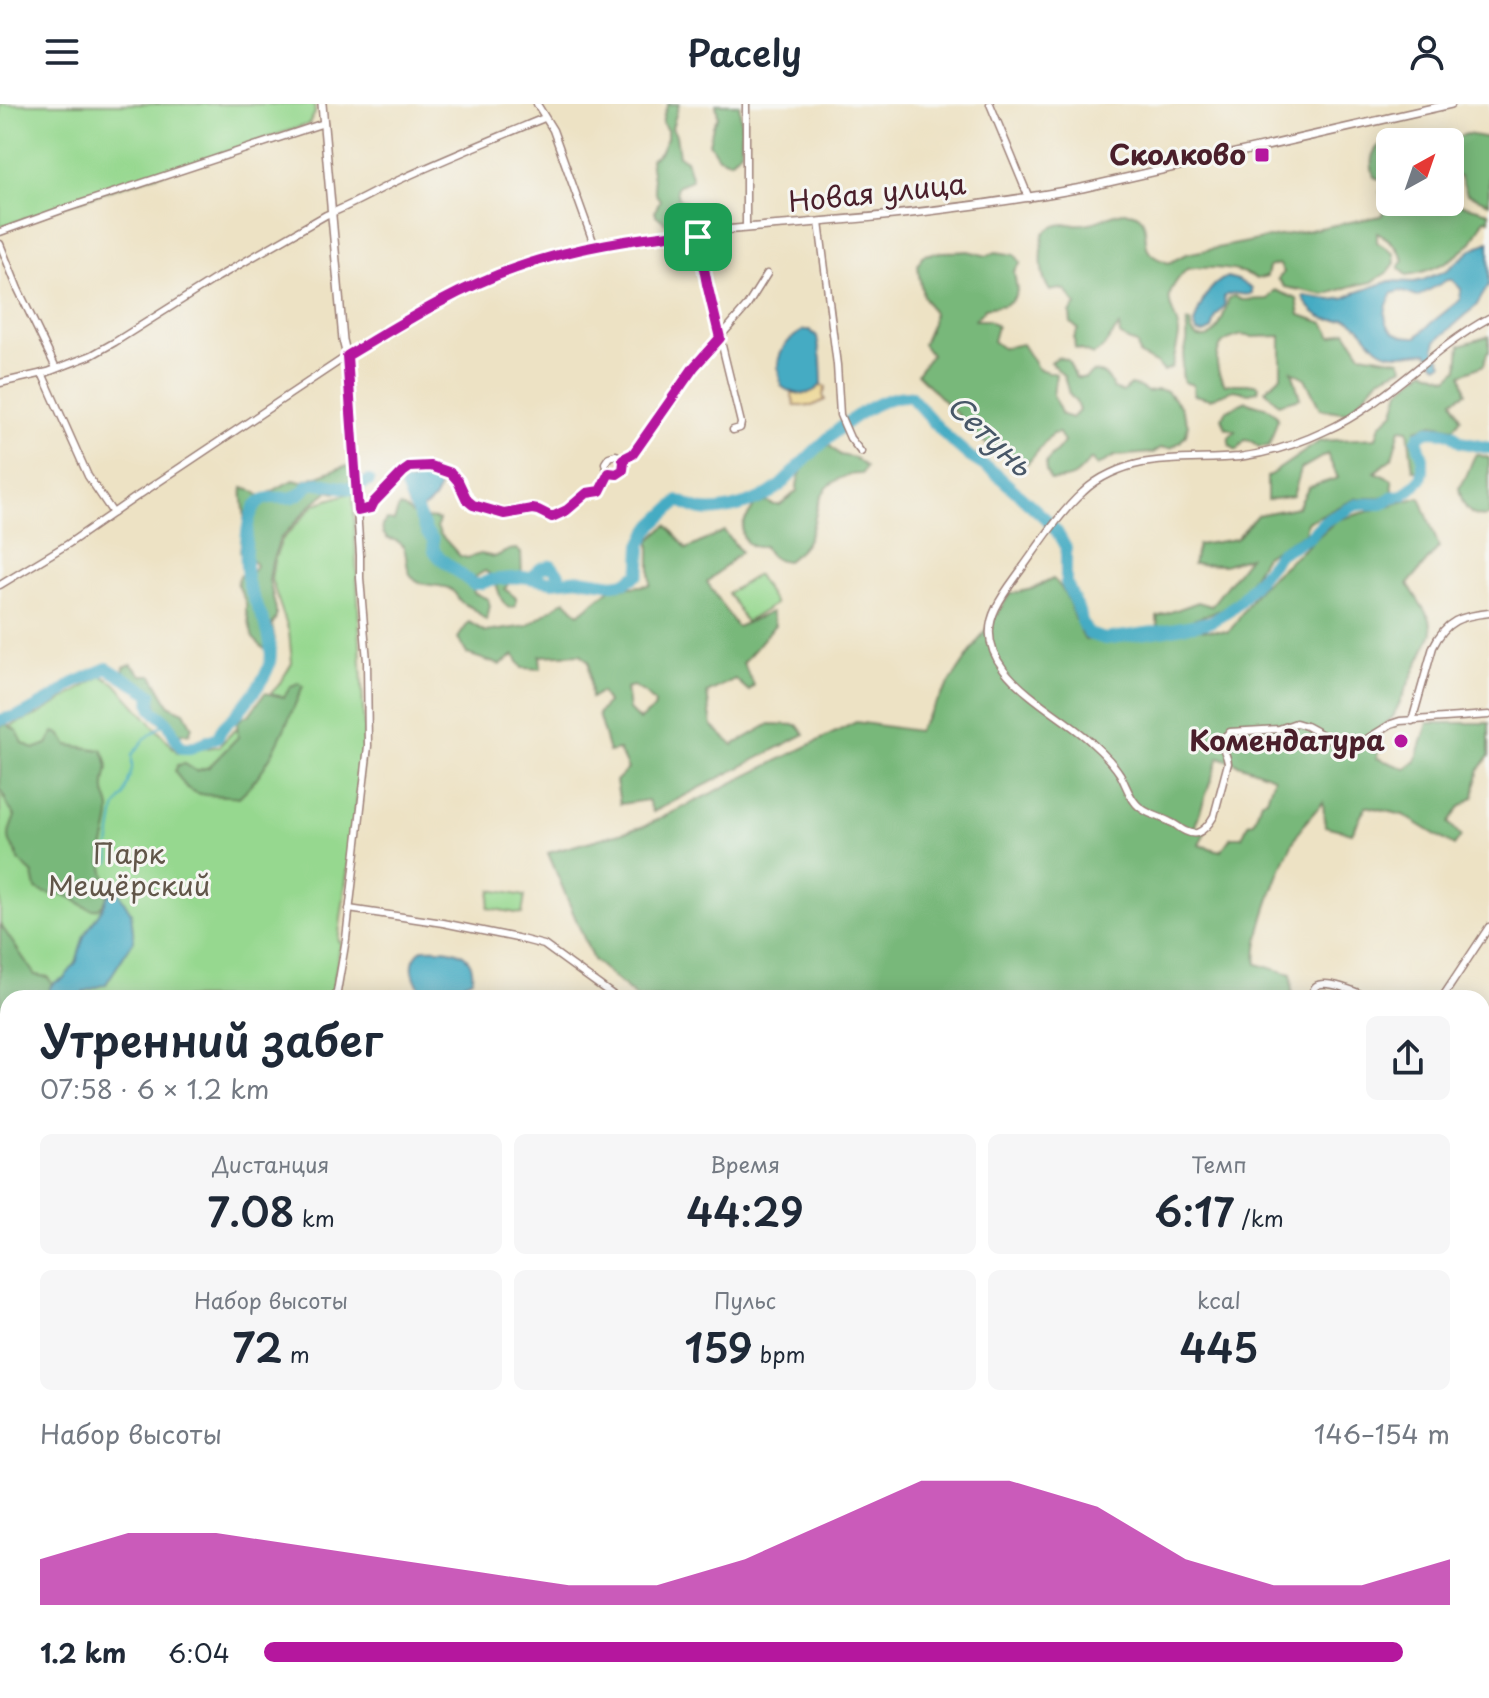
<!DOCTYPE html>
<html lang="ru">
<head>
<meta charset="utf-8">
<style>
	body { margin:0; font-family:"Playpen Sans",sans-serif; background:#f6f6f7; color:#1f2937; height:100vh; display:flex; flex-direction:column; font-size:30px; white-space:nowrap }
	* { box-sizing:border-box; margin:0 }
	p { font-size:26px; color:#747a83 }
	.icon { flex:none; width:44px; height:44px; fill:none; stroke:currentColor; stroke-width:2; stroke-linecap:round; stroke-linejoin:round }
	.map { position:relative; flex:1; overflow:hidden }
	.sheet { position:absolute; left:0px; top:886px; width:1490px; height:708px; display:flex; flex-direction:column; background:#fff; border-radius:24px 24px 0 0; box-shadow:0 4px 20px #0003 }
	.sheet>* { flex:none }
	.needle { width:52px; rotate:40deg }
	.tools { position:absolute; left:1376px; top:24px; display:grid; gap:16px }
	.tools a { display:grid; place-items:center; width:88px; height:88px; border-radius:12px; background:#fff; box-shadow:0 4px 20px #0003; font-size:40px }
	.pin { position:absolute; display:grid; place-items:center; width:68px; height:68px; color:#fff; margin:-34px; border-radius:16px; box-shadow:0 4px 12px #0006 }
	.round { display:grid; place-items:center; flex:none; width:84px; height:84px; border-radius:12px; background:#f6f6f7 }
	.head { display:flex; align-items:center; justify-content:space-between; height:136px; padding:0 40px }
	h1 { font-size:44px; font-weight:600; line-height:60px }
	.stats { display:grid; grid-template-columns:repeat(3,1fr); gap:12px; height:136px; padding:8px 40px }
	.stats div { display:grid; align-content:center; border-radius:12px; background:#f6f6f7; text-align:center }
	.stats b { font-size:40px; font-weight:600 }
	.stats small { font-size:22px; font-weight:400 }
	.stats p { font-size:22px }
	.chart { height:224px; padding:16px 40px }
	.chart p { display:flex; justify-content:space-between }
	.chart svg { width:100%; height:144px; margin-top:8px; fill:#b5179e; opacity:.7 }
	ul { padding:0 40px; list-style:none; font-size:26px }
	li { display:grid; grid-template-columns:128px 96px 1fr; align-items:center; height:60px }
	li i { height:20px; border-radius:10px; background:#b5179e }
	header { display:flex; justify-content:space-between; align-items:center; height:104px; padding:0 40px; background:#fff; font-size:36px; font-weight:600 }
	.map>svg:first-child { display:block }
</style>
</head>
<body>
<header><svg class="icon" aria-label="menu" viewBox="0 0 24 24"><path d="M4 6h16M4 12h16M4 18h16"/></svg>Pacely<svg class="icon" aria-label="person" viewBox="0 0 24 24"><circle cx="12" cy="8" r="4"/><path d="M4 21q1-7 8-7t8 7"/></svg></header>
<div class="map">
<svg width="1489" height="1594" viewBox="0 0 1489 1594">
	<rect width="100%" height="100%" fill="#f6f6f2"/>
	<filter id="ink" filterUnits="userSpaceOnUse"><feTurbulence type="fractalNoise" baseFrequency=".0125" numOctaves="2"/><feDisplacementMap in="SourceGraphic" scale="16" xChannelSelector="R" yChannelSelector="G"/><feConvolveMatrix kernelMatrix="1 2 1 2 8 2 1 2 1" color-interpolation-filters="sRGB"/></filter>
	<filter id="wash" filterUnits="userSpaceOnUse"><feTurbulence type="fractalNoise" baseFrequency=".006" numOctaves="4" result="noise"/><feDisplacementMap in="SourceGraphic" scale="32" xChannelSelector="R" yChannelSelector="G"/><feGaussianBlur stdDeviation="1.8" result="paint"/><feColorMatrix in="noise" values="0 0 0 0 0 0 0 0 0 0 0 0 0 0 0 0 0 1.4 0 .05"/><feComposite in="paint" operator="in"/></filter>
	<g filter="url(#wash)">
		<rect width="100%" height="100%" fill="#ede2c4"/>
		<g fill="#96d88f" stroke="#707c5d" stroke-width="2">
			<polygon points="0,0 314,0 315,9 309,20 0,123"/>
			<polygon points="353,388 364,624 363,651 338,837 341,838 331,894 8,894 8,1586 863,1586 860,1594 0,1594 0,624 5,624 39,610 102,572 115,579 178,649 219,642 278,582 292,559 289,528 271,475 274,457 282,436 315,400"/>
			<polygon points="757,471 775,500 746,518 728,489"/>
			<polygon points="491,786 525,792 522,810 488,804"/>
		</g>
		<g fill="#78b87a" stroke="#616c52" stroke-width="2" fill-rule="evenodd">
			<path d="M 668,0 L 679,0 L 672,24 L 676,31 L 679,52 L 686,56 L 692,76 L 678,81 L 676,85 L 678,94 L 693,102 L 697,109 L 667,120 L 656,111 L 655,107 L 660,96 L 655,89 L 650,56 L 660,49 L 667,34 L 667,26 C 659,18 664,10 668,0 Z"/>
			<polygon points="716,0 739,0 742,25 741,47 730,57 718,53 709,39 713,22 718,12"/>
			<polygon points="1467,30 1489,34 1489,99 1467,90 1460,72 1450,73 1450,39 1457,33"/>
			<path d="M 1382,39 L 1390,39 L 1390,76 L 1384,77 L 1374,73 C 1370,59 1370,48 1382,39 Z"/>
			<path d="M 1390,86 L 1390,98 L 1450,98 L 1450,96 L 1456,99 L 1489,108 L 1489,116 L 1485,115 C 1480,122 1475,134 1472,138 C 1455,156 1431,168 1407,171 L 1399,164 L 1404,156 C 1399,144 1388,134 1377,128 L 1377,138 L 1394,150 L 1395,159 L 1388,168 L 1372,178 L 1352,182 L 1325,191 L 1285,183 L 1278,175 L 1284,168 L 1279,160 L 1269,163 L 1267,172 L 1257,175 C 1241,164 1206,162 1187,165 C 1179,173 1167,186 1170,199 C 1172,210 1179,219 1179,231 C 1178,239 1174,253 1172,263 L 1164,267 L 1157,260 L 1139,250 L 1137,240 L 1128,237 L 1120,231 L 1119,222 L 1102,245 L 1093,251 L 1075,244 L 1074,234 L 1078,225 L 1071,219 L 1070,209 L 1076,201 L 1066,187 L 1060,185 L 1050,187 C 1038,170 1042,150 1043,130 C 1061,113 1071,124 1090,119 C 1102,117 1113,108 1126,108 C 1152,108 1142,132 1148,146 C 1152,153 1162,157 1169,159 L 1186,150 L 1381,112 L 1387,103 L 1380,88 Z"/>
			<path d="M 968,147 L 987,152 L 996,148 L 1015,151 L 1021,159 L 1014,167 L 1017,187 L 1013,195 L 1005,201 L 985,204 L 975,216 L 988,216 L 997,222 L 993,237 L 1002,244 L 1022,240 L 1038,265 L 1056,270 L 1053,291 L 1062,311 L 1072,314 L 1079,307 L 1076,298 L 1069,290 L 1064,272 L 1050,258 L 1058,253 L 1068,256 L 1076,274 L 1085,274 L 1093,268 C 1105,269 1109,273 1113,285 L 1122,288 L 1130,281 L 1139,283 L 1148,288 L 1157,286 L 1167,287 L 1180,302 L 1188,320 L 1186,331 L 1180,338 L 1171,344 L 1161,344 L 1153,349 L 1115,352 L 1097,362 L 1091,355 C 1076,373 1074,376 1051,376 C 1036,356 1056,353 1064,338 L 1059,329 L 1052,330 L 1028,359 L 991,345 L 917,270 L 931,251 L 923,240 L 932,219 L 933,209 L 923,192 L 919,171 L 918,161 L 922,152 C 936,146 953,149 968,147 Z"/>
			<path d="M 1275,186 L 1297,195 L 1300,211 L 1324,219 L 1332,233 L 1346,227 L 1361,250 L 1400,256 L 1404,263 L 1379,274 L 1349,309 L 1320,305 L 1305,274 L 1292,267 L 1300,294 L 1278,300 L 1265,286 L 1281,272 L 1281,232 L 1252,233 L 1241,231 C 1235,234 1226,235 1222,240 C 1213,250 1217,271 1225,280 L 1255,280 L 1259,283 L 1258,287 L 1249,289 L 1234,286 L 1210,295 L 1194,291 L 1193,281 L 1184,278 C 1179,263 1184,252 1187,238 C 1188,231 1186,224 1187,217 L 1190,218 C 1191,225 1192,232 1200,233 C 1220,237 1224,207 1229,194 L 1234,192 L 1242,196 L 1268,195 Z"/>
			<polygon points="1489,232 1489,248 1487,249 1484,261 1462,270 1466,289 1453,296 1461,314 1454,324 1433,320 1416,325 1421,366 1413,366 1408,326 1400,325 1392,354 1375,368 1392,376 1393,387 1381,394 1357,394 1307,418 1305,429 1265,452 1244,487 1225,504 1190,517 1158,523 1157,513 1198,498 1211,502 1249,453 1224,461 1193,460 1198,441 1236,435 1257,411 1298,403 1309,383 1338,374 1327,350 1301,365 1293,392 1267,396 1267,373 1320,337 1376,334 1380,321 1394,308 1400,286 1425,266 1448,274 1458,265 1460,241"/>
			<path d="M 1246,297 C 1259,304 1269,299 1278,314 L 1269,342 L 1259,343 L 1251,337 L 1245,336 L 1237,346 C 1230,343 1228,340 1229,333 L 1235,327 L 1226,324 L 1222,314 L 1227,306 Z"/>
			<path d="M 829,341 L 840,351 L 855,354 L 866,363 L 862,370 C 852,370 846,371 837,376 C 813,390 819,411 809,433 C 804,444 796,450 787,457 C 775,456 769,453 764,442 C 751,446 739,436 743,421 C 745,414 751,409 754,402 L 767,397 L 773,401 L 780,401 L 797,387 C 796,369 812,346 829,341 Z"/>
			<path d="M 1476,350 L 1489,354 L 1489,412 C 1469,416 1462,401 1459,384 C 1468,374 1469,361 1476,350 Z"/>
			<path d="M 350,362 L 352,369 L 349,383 L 335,389 L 329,387 L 313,399 L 280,435 L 272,458 L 269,476 L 276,506 L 276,514 L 272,521 L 275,536 L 271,543 L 264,545 L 253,534 L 246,507 L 246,499 L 237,479 L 239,472 L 253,467 L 256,461 C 251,454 245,454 240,448 C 241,438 243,429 244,419 C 246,407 241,396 243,384 L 250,385 L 262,393 L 287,379 L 294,376 L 301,378 L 342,363 Z"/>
			<path d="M 1420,393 L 1439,443 L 1408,480 L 1430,515 L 1432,529 L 1393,613 L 1381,623 L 1377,654 L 1406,665 L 1416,657 L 1428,619 L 1489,619 L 1489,652 L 1478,668 L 1474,693 L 1459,704 L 1449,719 L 1461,732 L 1454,742 L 1403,711 L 1366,702 L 1352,729 L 1325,722 L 1323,698 C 1315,708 1305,717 1299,728 C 1284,751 1252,834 1257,860 L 1291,870 L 1292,894 L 637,894 L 593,856 L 548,749 L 645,722 L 856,618 L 917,627 L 1010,490 L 1032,485 L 1053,475 C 1071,489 1073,518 1085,536 L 1196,525 L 1229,528 L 1259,484 L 1337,416 ZM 1219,653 L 1274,673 L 1267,695 L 1261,697 L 1254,718 L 1248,720 L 1242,733 L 1231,733 L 1221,747 L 1199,741 L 1205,728 L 1195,722 Z"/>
			<path d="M 399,403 C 409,404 411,412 420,414 C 427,416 431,413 439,416 L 437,423 L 440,430 L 460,452 L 467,454 L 481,450 L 495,453 L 509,446 L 516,445 L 521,449 L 522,472 L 509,478 L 505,485 L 516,494 L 516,502 L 509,504 C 495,494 501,475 485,467 L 473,474 L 472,482 L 474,489 L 488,495 L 490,502 L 486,516 C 481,513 478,507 472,504 C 470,502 463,500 461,498 C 456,493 456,487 448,484 C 437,480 421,483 412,473 C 401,460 414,437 388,435 L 383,429 L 382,421 L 387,416 L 394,417 Z"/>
			<path d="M 667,421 L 687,445 L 724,427 L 741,448 L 707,478 L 737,523 L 771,508 L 775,521 L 743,559 L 754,581 L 749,587 L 735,575 L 707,589 L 712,622 L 733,641 L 770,620 L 797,621 L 805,630 L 653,708 L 648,696 L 620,700 L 616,677 L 628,665 L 619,646 L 609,648 L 598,610 L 607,599 L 601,588 L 591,594 L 589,558 L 581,550 L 540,552 L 541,565 L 522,564 L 514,551 L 500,561 L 467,550 L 458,534 L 469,518 L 486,528 L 527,522 L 565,496 L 579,510 L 610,485 L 650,481 L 650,436 ZM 633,582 L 645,589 L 655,599 L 654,605 L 639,616 L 629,606 L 626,584 Z"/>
			<polygon points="131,560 142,571 152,571 170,602 184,608 192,623 189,630 175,629 157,604 153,588 123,571 124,563"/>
			<path d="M 298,579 L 303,582 C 286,620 271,665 239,693 C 223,690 202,695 187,684 C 183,680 178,672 175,667 L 178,661 L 185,660 L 196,667 L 209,663 L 238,633 L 237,619 L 243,613 L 249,611 L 265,589 L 284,593 L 291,582 Z"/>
			<path d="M 6,620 L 17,627 L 23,639 L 34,645 L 47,640 L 54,628 L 60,630 L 68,641 L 102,646 C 114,668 103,668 105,688 C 106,694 110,700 110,706 C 111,723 102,739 102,756 C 102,769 116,793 100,803 C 91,810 79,798 72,794 C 60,789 47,792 36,785 L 33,770 L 18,756 C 18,747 13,746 10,738 C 7,730 12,720 15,712 L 7,701 L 3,689 L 0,685 L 0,622 Z"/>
			<polygon points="0,820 35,871 48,873 52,880 45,894 8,894 8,943 0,954"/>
			<polygon points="0,1172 8,1177 8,1586 299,1586 299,1594 0,1594"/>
			<polygon points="363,1586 861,1586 857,1594 364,1594"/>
		</g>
		<path fill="#eeda9e" stroke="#9c7c64" stroke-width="2" d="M 821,281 L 826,283 L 823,291 L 825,296 L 812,302 L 795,302 L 791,288 C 803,291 812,290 821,281 Z"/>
		<g fill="#44abc3" stroke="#476577" stroke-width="2" fill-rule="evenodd">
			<path d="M 1489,138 L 1489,181 L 1476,202 L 1436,237 L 1434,244 L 1443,259 L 1440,261 L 1436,260 L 1427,248 C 1415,248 1401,252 1389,249 C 1371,245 1366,225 1351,216 C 1343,213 1345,215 1338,216 C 1321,217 1311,207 1303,194 L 1304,192 L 1332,196 L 1344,194 L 1355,189 L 1390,177 L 1414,178 L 1423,176 L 1447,166 L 1474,144 ZM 1447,176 L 1452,176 L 1461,185 L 1460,196 L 1431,219 L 1417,233 C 1387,234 1377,214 1393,189 L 1401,187 L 1417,193 Z"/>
			<path d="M 1227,173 L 1238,176 L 1252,185 L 1252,190 C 1242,193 1232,185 1224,193 C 1226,203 1223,204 1217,211 C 1214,215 1214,220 1212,225 L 1204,229 L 1197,228 L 1194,220 C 1200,201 1208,181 1227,173 Z"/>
			<path d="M 804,226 L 810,226 L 817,233 L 821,255 L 822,279 C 812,293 796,292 782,283 C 773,256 779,240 804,226 Z"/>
			<path d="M 417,373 C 426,372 434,375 439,383 C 437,395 428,404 417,407 L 409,403 L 404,390 L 406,381 Z"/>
			<polygon points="111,784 116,784 131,809 134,836 106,880 84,888 76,894 45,894 52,880 64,874 76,859 84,832 103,803"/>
			<path d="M 423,845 C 445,844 476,844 472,875 L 452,885 L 446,894 L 426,894 C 415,878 404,858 423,845 Z"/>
		</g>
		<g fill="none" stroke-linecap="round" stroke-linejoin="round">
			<polyline stroke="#44abc3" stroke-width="2" points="110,759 109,742 115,705 124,692 132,665 132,651 145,635 167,617"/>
			<g stroke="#44abc3" stroke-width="12">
				<path d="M 406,383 L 427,429 L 433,436 L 434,447 L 440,454 L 473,480 L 481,480 L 490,476 L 523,473 L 553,478 L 580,475 L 613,480 L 626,478 L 638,470 L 640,463 L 641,441 L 646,431 L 653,421 L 679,397 C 687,400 694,405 702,406 C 723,409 761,397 777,384 C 787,377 794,366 803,358 C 828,333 873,290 910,292 L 946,332 L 970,353 L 994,368 L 1046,415 L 1057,428 L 1066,444 L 1066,478 L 1081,512 L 1082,519 L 1089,530 L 1105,535 L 1161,527 L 1210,518 L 1225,510 L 1241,496 L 1280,449 L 1309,433 L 1325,417 L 1356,401 L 1365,400 L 1382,400 L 1392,393 L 1403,391 L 1411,385 L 1421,375 L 1423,367 L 1423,354 L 1417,336 L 1420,331 L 1429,327 L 1446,328 L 1452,330 L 1460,338 L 1489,344"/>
				<polyline points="531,473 541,464 551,461 559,470 560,476"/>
				<path d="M 0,616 L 24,610 L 55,593 L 72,580 L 107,564 L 151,590 C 147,612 160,607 169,621 C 173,629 176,637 182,644 L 190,644 L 218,633 C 221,624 226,620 233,614 C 244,602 267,574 270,558 C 275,531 257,506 249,482 C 244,466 244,417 255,403 C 270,382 291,407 308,381 L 318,379 L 352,385 L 369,377"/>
			</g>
		</g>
	</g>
	<g filter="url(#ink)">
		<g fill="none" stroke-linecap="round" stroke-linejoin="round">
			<defs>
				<g id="minor">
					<polyline points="537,0 553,26 595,143"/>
					<polyline points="746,0 746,124"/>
					<polyline points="990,0 1029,94"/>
					<polyline points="819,118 837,261 840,311 850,334 861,348"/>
					<polyline points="0,128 64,105 324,19"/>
					<polyline points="697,128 707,180 741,319 740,324 733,326"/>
					<polyline points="0,140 18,185 56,264"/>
					<path d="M 1489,214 C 1430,246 1386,300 1325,327 C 1298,340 1270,349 1239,353 C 1207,356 1174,353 1142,359 C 1122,363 1098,373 1083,388 C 1060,409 1041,438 1023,463 C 1014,476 1003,489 996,504 C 965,566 1057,605 1092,639 C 1102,648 1113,659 1120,670 C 1125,679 1128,689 1134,697 C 1142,709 1159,712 1170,718 C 1176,720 1180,725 1185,727 C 1189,729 1193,730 1197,729 C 1205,726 1210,719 1214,712 L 1228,659 C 1227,650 1221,644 1222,635 L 1230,628 L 1279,625 L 1296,619 L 1306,622 L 1330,635 L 1365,636 L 1391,620 L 1400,617 L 1489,611"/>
					<polyline points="42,269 88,372 113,409"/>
					<path d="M 0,279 L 48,268 L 92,251 L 115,238 L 218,173 L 326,111 C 351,102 375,87 399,76 C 447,54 496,34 544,14"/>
					<polyline points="623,355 624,362 621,369 613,371 607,367 605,359 609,353 616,351 623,355 633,350 694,263 747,202 767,170"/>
					<polyline points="358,407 371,404 374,398 403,368 410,363 421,361 431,362 451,369 458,377 467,396 473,401 504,410 532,405 538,406 552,413 567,406 587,389 600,387 609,369"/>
					<polyline points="0,481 68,440 136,393 347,252"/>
					<path d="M 1412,617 L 1433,543 C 1446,516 1461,512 1489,509"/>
					<polyline points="349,805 443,819 517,834 544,841 617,894"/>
					<polyline points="336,894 346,835 368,642 367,557 360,474 360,451 347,252"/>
					<path d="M 1311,894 C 1312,891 1313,884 1316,882 C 1325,875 1359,888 1367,894"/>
					<polyline points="1442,894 1489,823"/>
					<polyline points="1482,984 1489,986"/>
					<polyline points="1482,1363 1489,1363"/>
					<polyline points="1482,1370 1487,1376 1489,1383"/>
					<polyline points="1482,1402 1486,1396 1489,1382"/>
					<polyline points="938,1586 938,1594"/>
					<polyline points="1275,1594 1289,1586"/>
				</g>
				<g id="tertiary">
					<path d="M 322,0 L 343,236 L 347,252 C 402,219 458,183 519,163 C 616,131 717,127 818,118 C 906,111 995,100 1082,84 L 1451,0"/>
					<polyline points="1482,1293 1489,1297"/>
				</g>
			</defs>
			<use href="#minor" stroke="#9c8078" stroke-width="9"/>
			<use href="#tertiary" stroke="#9c8078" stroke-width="10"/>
			<use href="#minor" stroke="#fff" stroke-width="6"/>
			<use href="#tertiary" stroke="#fff" stroke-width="7"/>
		</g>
	</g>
	<g fill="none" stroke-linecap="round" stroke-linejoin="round" filter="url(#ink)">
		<defs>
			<path id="route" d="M 697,128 L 707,180 L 720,234 L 694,263 L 633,350 L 623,355 L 624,358 L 623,366 L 617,370 L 609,369 L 600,387 L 587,389 L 567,406 L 552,413 L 538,406 L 532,405 L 504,410 L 473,401 L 467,396 L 458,377 L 451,369 L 431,362 L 410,363 L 403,368 L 374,398 L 371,404 L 358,407 L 347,252 C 402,219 456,185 516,164 C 574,143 636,134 697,128 Z"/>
		</defs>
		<use href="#route" stroke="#fff" stroke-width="16"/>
		<use href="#route" stroke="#b5179e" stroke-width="10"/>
	</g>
	<g fill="#b5179e" stroke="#f6f6f2" stroke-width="3">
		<rect x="1254" y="43" width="16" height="16" rx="4"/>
		<circle cx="1401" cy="637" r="8"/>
	</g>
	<g text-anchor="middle" stroke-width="6" stroke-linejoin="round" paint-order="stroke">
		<g font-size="28" font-weight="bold" fill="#4a1f2b" stroke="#f6f6f2" text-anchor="end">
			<text x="1246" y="61">Сколково</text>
			<text x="1385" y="647">Комендатура</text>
		</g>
		<g font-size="28" fill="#4a1f2b" stroke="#f6f6f2">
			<text transform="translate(877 89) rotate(-6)" y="10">Новая улица</text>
		</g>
		<g font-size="28" fill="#615649" stroke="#f6f6f2">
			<text x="129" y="760">Парк<tspan x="129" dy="32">Мещёрский</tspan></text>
		</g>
		<g font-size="30" font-style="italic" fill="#485768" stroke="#f6f6f2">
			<text transform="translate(989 332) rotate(43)" y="10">Сетунь</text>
		</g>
	</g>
</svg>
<div class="tools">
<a><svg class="needle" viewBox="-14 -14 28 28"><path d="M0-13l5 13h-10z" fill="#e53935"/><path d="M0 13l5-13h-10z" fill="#747a83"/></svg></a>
</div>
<div class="pin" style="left:698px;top:133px;background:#1e9e55"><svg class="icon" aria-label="arrive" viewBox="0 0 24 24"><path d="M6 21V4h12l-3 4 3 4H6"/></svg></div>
<section class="sheet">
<div class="head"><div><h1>Утренний забег</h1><p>07:58 · 6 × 1.2 km</p></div><a class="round"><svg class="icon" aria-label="share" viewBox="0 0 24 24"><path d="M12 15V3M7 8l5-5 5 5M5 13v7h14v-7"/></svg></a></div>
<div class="stats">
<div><p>Дистанция</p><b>7.08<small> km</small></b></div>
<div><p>Время</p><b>44:29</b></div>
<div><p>Темп</p><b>6:17<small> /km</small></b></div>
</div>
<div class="stats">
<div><p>Набор высоты</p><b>72<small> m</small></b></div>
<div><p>Пульс</p><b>159<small> bpm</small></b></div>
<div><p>kcal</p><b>445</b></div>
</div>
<div class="chart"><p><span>Набор высоты</span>146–154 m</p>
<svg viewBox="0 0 160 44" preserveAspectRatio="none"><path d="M0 44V30L10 22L20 22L30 26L40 30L50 34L60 38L70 38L80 30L90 18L100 6L110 6L120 14L130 30L140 38L150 38L160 30V44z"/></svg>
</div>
<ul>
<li><b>1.2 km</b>6:04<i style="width:96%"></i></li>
</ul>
</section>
</div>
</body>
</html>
